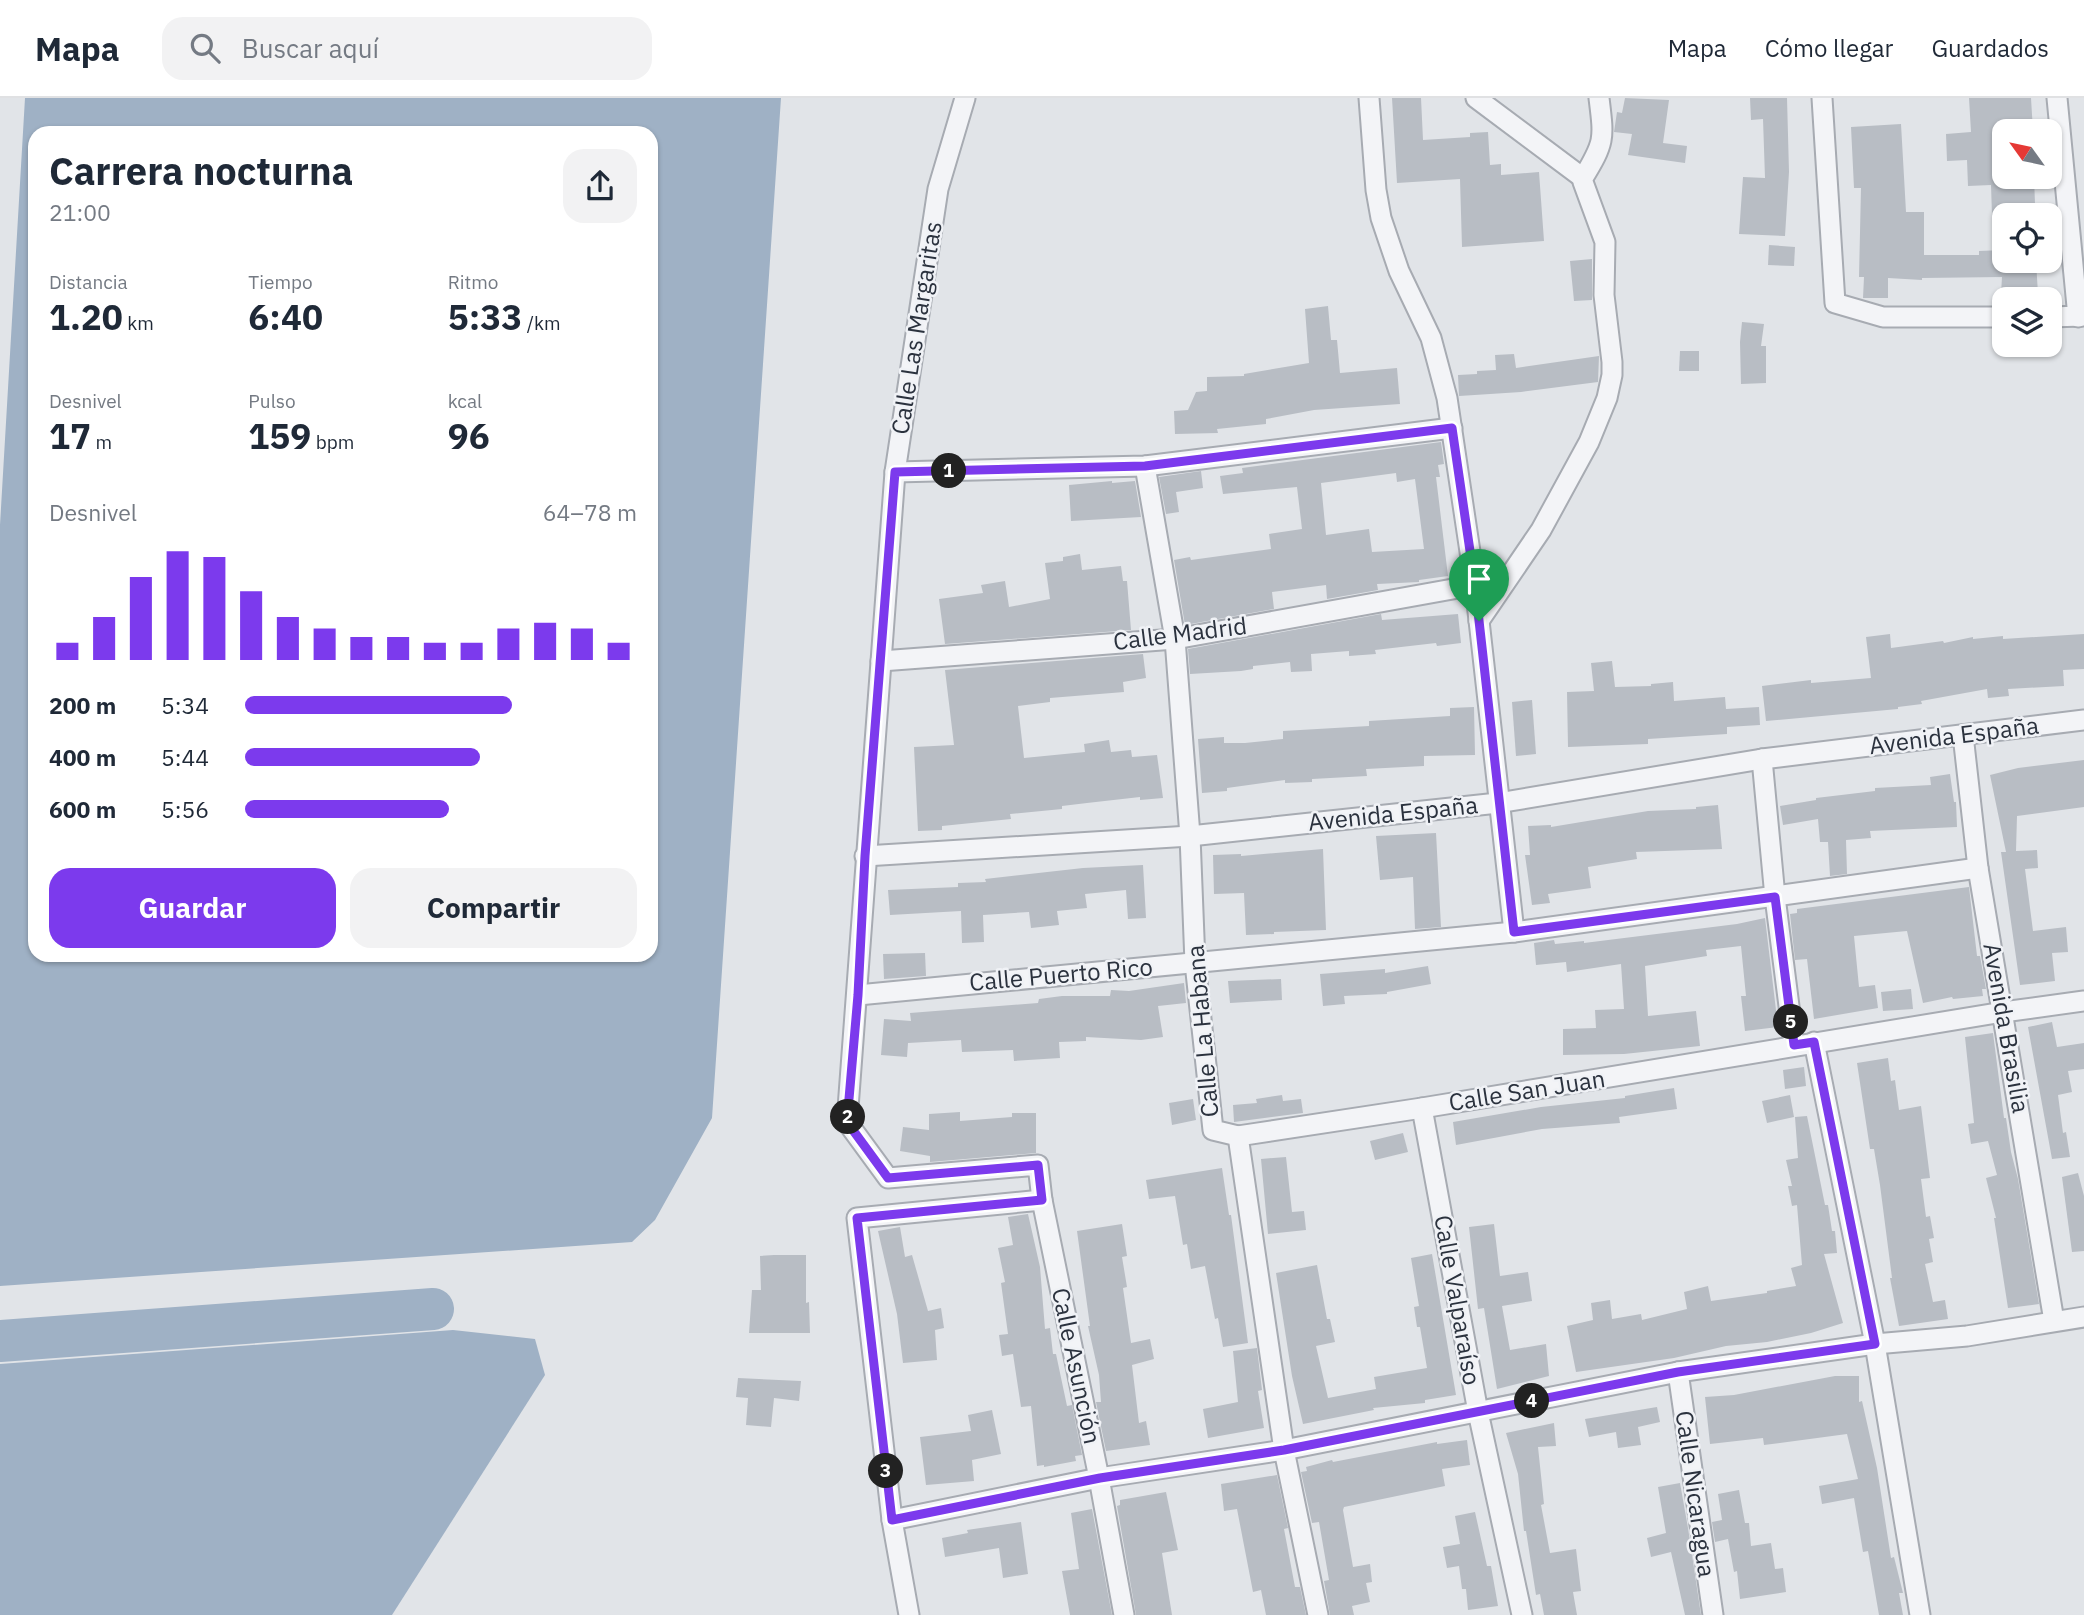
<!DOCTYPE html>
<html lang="es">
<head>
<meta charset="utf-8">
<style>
	body { margin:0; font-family:"IBM Plex Sans",sans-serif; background:#f2f2f3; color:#1f2937; height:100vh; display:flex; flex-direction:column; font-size:26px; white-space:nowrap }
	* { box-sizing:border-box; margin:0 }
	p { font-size:23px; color:#747a83 }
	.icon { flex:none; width:38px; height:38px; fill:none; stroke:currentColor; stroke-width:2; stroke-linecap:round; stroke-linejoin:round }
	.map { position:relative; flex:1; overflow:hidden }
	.details { position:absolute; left:28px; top:28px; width:630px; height:836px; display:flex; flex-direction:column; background:#fff; border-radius:21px; box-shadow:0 2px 5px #0004 }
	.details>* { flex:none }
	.needle { width:46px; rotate:303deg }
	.tools { position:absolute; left:1992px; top:21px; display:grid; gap:14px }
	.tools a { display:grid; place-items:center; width:70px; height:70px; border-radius:14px; background:#fff; box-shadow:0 2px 5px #0004; font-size:35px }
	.pin { position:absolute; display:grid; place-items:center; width:60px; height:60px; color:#fff; margin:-72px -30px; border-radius:50% 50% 50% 0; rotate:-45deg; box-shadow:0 0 7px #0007 }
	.pin .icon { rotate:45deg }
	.km { position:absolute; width:35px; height:35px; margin:-18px; border-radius:50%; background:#222; color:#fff; font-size:19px; line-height:35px; text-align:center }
	.round { display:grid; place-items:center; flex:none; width:74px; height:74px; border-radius:21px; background:#f2f2f3 }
	.headline { display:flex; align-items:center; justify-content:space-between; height:119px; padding:0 21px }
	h1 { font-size:38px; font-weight:700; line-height:52px }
	.figures { display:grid; grid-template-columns:repeat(3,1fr); gap:10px; height:119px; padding:7px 21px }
	.figures div { display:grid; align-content:center }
	.figures b { font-size:35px; font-weight:700 }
	.figures small { font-size:19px; font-weight:400 }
	.figures p { font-size:19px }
	.chart { height:196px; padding:14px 21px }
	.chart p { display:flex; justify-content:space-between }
	.chart svg { width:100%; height:126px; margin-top:7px; stroke:#7c3aed; stroke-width:6 }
	.primary-button { display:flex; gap:14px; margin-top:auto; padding:14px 21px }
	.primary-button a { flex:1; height:80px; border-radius:21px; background:#7c3aed; color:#fff; font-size:28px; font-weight:700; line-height:80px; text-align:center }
	.primary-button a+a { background:#f2f2f3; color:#1f2937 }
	ul { padding:0 21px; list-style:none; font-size:23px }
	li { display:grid; grid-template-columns:112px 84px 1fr; align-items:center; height:52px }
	li i { height:18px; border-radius:9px; background:#7c3aed }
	header { display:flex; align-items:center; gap:42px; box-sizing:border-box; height:98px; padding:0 35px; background:#fff; border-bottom:2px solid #e0e1e3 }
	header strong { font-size:33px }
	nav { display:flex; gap:38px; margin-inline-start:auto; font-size:24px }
	.search { width:490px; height:63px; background:#f2f2f3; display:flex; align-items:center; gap:18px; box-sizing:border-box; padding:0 24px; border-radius:21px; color:#747a83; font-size:26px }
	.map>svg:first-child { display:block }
</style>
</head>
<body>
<header>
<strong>Mapa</strong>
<div class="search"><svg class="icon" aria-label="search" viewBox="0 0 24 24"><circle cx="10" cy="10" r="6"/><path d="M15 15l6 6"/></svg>Buscar aquí</div>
<nav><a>Mapa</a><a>Cómo llegar</a><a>Guardados</a></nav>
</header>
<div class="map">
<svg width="2084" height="1517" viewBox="0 0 2084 1517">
	<rect width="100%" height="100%" fill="#e1e4e8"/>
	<g fill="#9fb1c5" fill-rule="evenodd">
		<path d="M 25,0 L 781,0 L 712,1020 L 655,1122 L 632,1144 L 0,1188 L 0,427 ZM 35,35 L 651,35 L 651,858 L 35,858 Z"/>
		<polygon points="453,1232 535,1241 545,1277 392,1517 0,1517 0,1266"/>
	</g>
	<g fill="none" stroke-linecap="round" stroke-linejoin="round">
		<polyline stroke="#9fb1c5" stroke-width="42" points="0,1243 433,1211"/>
	</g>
	<g fill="#b8bdc4" fill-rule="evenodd">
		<polygon points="1392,0 1421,0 1423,42 1470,39 1470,35 1488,34 1490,67 1501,66 1501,77 1539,74 1544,143 1462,149 1460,81 1397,85"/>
		<polygon points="1625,0 1669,2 1663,45 1687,48 1685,65 1628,57 1632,36 1614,34 1617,14 1622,15"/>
		<polygon points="1750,0 1787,0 1789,74 1785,138 1739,136 1743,79 1765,80 1763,21 1751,22"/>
		<polygon points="1969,0 2031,0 2033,33 2004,33 2004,79 2034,79 2035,106 2011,108 2011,117 1992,117 1991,87 1968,88 1967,62 1947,63 1946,36 1971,34"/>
		<polygon points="1901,26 1906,114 1924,114 1924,157 1979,157 1979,153 2004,152 2004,163 2036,163 2038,196 2001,196 2002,179 1922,180 1922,182 1888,180 1888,200 1863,200 1864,179 1859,179 1861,90 1854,90 1851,29"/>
		<polygon points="1769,147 1795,149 1794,168 1768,167"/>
		<polygon points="1592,161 1592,202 1574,203 1570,163"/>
		<polygon points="1328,208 1331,242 1337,242 1340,275 1397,270 1400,306 1314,312 1266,321 1266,326 1217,331 1218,335 1175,336 1174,313 1188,312 1196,294 1207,293 1207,279 1244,278 1244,276 1309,265 1305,211"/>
		<polygon points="1742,224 1764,226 1761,248 1766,248 1766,285 1741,286 1740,244"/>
		<polygon points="1680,253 1699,253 1699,273 1679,273"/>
		<polygon points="1514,256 1516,270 1599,258 1598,284 1521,294 1459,298 1458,277 1477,276 1477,273 1496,272 1495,257"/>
		<path d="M 1441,344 L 1444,366 L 1438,367 L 1440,379 L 1436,379 L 1448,478 L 1419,482 L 1419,484 L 1377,486 L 1378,492 L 1327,501 L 1326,487 L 1272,494 L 1274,511 L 1185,527 L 1174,462 L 1190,459 L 1191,462 L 1271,451 L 1269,436 L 1302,431 L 1297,389 L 1223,396 L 1220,378 L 1243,375 L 1242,370 ZM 1396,375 L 1397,384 L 1415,381 L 1424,451 L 1372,454 L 1369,431 L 1326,437 L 1321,385 Z"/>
		<polygon points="1201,373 1203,390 1176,394 1179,414 1166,416 1159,379"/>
		<polygon points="1112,383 1112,385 1135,383 1141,419 1071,423 1069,387"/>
		<polygon points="1080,456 1082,472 1121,468 1123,483 1127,483 1131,532 945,546 939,501 983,495 981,487 1005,483 1009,509 1050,501 1045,465 1063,463 1063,459"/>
		<polygon points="1381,516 1382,522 1458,516 1461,545 1437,548 1436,545 1375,552 1376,556 1349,558 1349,553 1311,556 1312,573 1291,574 1290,564 1253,568 1253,571 1241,573 1190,576 1188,551"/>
		<polygon points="1890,536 1891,550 1943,543 1944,545 1973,539 1973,541 2003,538 2003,541 2084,536 2084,571 2063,572 2064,588 2008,591 2009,598 1988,600 1987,591 1921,603 1922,606 1898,609 1898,611 1766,623 1762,588 1811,582 1811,585 1871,580 1866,539"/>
		<polygon points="1143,556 1146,580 1123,584 1124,594 1050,600 1050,604 1018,608 1024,660 1085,654 1084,646 1109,642 1111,654 1131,652 1132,659 1157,657 1163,700 1140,702 1140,699 1087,705 1062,708 1062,711 1010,716 1011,721 942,728 942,732 918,733 914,649 954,647 945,572"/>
		<polygon points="1612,563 1615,589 1651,588 1651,586 1673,584 1674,603 1725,599 1726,611 1759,609 1760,627 1727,629 1727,636 1648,641 1648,646 1568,649 1567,594 1594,593 1591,565"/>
		<polygon points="1532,602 1536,656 1516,658 1512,604"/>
		<polygon points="1474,609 1475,657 1424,658 1424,668 1366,671 1367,678 1312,681 1312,684 1285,685 1285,682 1227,690 1227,693 1202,695 1198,641 1224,639 1224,645 1245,645 1283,641 1283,633 1369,628 1369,623 1450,618 1450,610"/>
		<polygon points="2084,662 2084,709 2017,718 2016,753 2037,752 2038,770 2025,771 2033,833 2066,829 2068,854 2052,855 2055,883 2020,887 2001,754 2006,754 1990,677 2018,670"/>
		<polygon points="1950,676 1954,704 1956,704 1957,729 1870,733 1871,740 1846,742 1847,776 1830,778 1828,744 1820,744 1818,721 1783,727 1780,708 1816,702 1816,700 1875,693 1875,690 1931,687 1930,679"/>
		<polygon points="1718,707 1722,751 1636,754 1637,761 1588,769 1591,790 1548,796 1550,805 1532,807 1525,757 1530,757 1528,728 1551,727 1551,729 1648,713 1696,711 1696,709"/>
		<polygon points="1436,735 1441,829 1415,831 1413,779 1380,782 1376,738"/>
		<polygon points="1323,751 1326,832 1274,834 1274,836 1246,837 1244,795 1214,796 1213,757 1241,756 1241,758"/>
		<polygon points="1143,767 1146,820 1128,821 1126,792 1085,796 1087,810 1057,813 1059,827 1031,830 1029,814 983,817 984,844 962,845 961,813 890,817 888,792 958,789 958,785 986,784 985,781 1083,770"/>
		<polygon points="1969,789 1977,858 1980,858 1986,891 1982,891 1983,898 1953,901 1952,899 1923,905 1907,833 1854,838 1859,889 1875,887 1878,910 1814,921 1807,861 1795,862 1790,816 1797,815 1797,811"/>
		<polygon points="1765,820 1778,929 1745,933 1741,898 1746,898 1741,848 1706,852 1707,858 1645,868 1648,918 1696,913 1700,948 1624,956 1563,957 1563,931 1596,930 1595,912 1624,911 1621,866 1567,874 1566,864 1536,867 1534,845 1554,842 1555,846 1584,843 1584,845 1737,826"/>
		<polygon points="925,855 926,878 884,881 883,856"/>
		<polygon points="1428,868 1431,886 1387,894 1387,896 1344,898 1345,906 1323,908 1320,876 1385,871 1385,875"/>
		<polygon points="1281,881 1282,902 1230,905 1228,883"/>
		<polygon points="1184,885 1186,905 1158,908 1163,939 1141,942 1086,939 1086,943 1059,944 1060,960 1014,963 1013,952 962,954 961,942 908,945 907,959 881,957 884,921 911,923 910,915 1038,905 1039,901 1062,898 1110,898 1111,892 1129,893"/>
		<polygon points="1911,891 1913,911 1883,913 1881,894"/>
		<polygon points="2052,924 2057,949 2084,945 2084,971 2068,973 2072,994 2058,997 2063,1035 2066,1034 2070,1059 2052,1061 2028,929"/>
		<polygon points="1993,935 2004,1020 2006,1020 2011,1054 2018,1081 2039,1206 2008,1210 1994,1120 1996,1120 1986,1080 1997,1077 1988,1043 1971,1046 1968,1026 1974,1025 1965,939"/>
		<polygon points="1888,960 1891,983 1895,982 1899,1012 1921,1008 1930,1080 1921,1081 1926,1119 1930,1118 1934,1140 1929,1141 1933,1164 1925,1166 1933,1204 1945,1202 1948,1221 1899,1228 1890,1180 1892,1180 1880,1087 1874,1051 1870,1051 1857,965"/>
		<polygon points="1804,969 1806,988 1785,991 1783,972"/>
		<polygon points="1674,990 1677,1011 1619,1019 1620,1025 1542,1031 1456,1047 1453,1024 1541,1009 1625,1000 1625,998"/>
		<polygon points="1282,997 1283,1003 1301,1001 1303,1015 1234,1024 1233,1007 1257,1005 1256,1001"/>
		<polygon points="1790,997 1794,1019 1767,1025 1762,1003"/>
		<polygon points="1193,1001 1196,1022 1172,1027 1169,1005"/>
		<polygon points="960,1014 960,1023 1012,1019 1012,1015 1036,1015 1036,1055 930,1064 930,1058 900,1053 903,1029 929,1032 929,1016"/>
		<polygon points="1807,1018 1825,1107 1828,1107 1832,1133 1835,1133 1837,1155 1824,1156 1843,1225 1811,1235 1767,1244 1726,1248 1674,1260 1576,1274 1567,1228 1593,1222 1591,1205 1610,1202 1612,1221 1641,1216 1642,1222 1687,1211 1684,1194 1708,1188 1711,1203 1767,1195 1767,1193 1796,1188 1791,1170 1802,1167 1797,1107 1792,1108 1788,1088 1792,1088 1786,1062 1798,1060 1795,1019"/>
		<polygon points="1403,1035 1408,1054 1375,1062 1370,1043"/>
		<polygon points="1286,1059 1292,1114 1304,1113 1306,1132 1268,1136 1261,1061"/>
		<polygon points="1222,1070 1229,1117 1231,1117 1248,1245 1223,1249 1218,1220 1215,1221 1205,1168 1191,1171 1187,1146 1183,1147 1175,1098 1149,1101 1146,1082"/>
		<polygon points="2078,1075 2084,1098 2084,1153 2072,1154 2062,1079"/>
		<polygon points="1028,1116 1040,1169 1045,1231 1050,1230 1053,1256 1056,1256 1067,1308 1072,1307 1082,1357 1075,1358 1076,1363 1044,1369 1044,1367 1037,1368 1031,1308 1021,1309 1013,1256 1002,1258 999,1237 1008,1236 1001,1185 1005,1184 998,1150 1013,1147 1008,1119"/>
		<polygon points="1122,1126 1127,1158 1122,1159 1127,1189 1123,1190 1131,1245 1150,1241 1154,1261 1132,1267 1139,1325 1146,1323 1150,1347 1106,1353 1096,1304 1101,1304 1099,1277 1088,1228 1090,1228 1077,1133"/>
		<polygon points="1494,1126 1500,1178 1528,1174 1532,1203 1502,1208 1510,1252 1546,1246 1549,1278 1497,1291 1484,1210 1478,1211 1469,1129"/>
		<polygon points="900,1129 905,1159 912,1157 928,1213 941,1210 944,1230 935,1232 937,1262 903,1265 897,1216 878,1133"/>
		<polygon points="1432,1156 1456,1297 1425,1302 1425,1305 1373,1310 1374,1312 1303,1326 1292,1278 1276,1175 1317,1167 1327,1221 1330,1221 1335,1244 1316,1248 1328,1300 1376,1291 1374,1279 1427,1270 1420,1229 1417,1229 1414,1209 1419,1208 1411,1160"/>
		<polygon points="774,1157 806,1157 806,1205 809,1204 810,1235 749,1235 752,1192 761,1192 760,1158"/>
		<polygon points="1257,1250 1262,1292 1258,1293 1264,1330 1208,1340 1203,1311 1238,1304 1233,1253"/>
		<polygon points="1835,1278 1859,1278 1859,1304 1862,1303 1877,1370 1891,1460 1894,1459 1903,1495 1899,1495 1903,1517 1879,1517 1868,1453 1863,1454 1854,1400 1822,1406 1819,1388 1858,1381 1847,1336 1764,1347 1763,1340 1710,1346 1705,1299 1734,1297"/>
		<polygon points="738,1280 801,1283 799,1303 774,1300 771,1329 746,1327 748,1300 736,1299"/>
		<polygon points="1657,1309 1660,1324 1638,1329 1641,1347 1618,1350 1616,1334 1589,1339 1585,1321"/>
		<polygon points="992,1312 1001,1356 972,1362 974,1383 926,1387 920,1339 971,1333 968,1317"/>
		<polygon points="1554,1325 1556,1348 1538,1349 1544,1406 1541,1407 1550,1455 1576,1451 1581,1493 1573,1494 1577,1517 1544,1517 1540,1496 1536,1497 1526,1433 1524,1433 1518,1376 1506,1335"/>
		<polygon points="1467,1342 1470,1367 1442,1371 1445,1388 1344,1409 1343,1412 1353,1469 1370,1466 1372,1484 1366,1485 1370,1504 1352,1508 1354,1517 1330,1517 1324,1483 1329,1482 1319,1424 1312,1425 1301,1374 1307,1373 1306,1369 1332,1362 1333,1364 1437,1344 1437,1346"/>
		<polygon points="1277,1377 1288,1430 1284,1431 1295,1489 1300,1489 1306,1517 1266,1517 1261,1492 1253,1494 1237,1411 1224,1413 1221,1386"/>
		<polygon points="1680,1385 1688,1430 1701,1517 1685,1517 1671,1454 1651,1459 1647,1440 1666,1435 1658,1389"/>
		<polygon points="1739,1392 1745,1425 1749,1425 1751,1448 1771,1445 1775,1471 1783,1470 1786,1494 1740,1501 1737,1473 1734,1474 1728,1441 1715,1444 1712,1424 1722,1422 1718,1396"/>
		<polygon points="1166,1394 1178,1452 1162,1455 1172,1517 1136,1517 1117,1408 1120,1407 1120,1402"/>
		<polygon points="1092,1411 1112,1517 1070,1517 1062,1473 1079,1471 1071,1415"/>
		<polygon points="1475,1414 1487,1468 1491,1468 1498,1508 1468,1512 1466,1491 1462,1491 1459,1468 1447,1470 1443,1449 1460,1446 1455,1418"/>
		<polygon points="1021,1424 1028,1476 1003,1480 999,1450 945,1459 942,1440 968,1435 967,1432"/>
	</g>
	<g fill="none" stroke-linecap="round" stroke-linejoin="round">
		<defs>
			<g id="minor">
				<polyline points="965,0 938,91 895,374 847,1024 888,1080 1038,1067 1042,1102 1099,1380 1124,1517"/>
				<polyline points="1369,0 1376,92 1381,120 1399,173 1431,240 1447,300 1475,487 1514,834"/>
				<polyline points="1476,0 1583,80"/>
				<polyline points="1822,0 1835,205 1883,219 2004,219"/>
				<polyline points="2057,0 2078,219"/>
				<polyline points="2049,219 2084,218"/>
				<polyline points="1145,368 1175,541 1190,738 1195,865 1213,1032 1238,1038 1284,1352 1318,1517"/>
				<polyline points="895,374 1145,368 1452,330"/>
				<path d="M 1479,523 L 1541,432 L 1589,344 L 1607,300 L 1612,277 L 1612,264 L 1604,197 L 1605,144 L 1583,84 L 1583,80 C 1605,44 1604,41 1599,0"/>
				<polyline points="881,563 1175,541 1475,487"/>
				<polyline points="1963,637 1978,770 2054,1223"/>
				<polyline points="1762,661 1775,799 1794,947"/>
				<polyline points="865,758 1190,738 1498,705 1762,661 2084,622"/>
				<polyline points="858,897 1514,834 1978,770"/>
				<polyline points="1814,944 1875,1246 1920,1517"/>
				<polyline points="1422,1010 1478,1314 1522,1517"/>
				<polyline points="1238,1038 1422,1010 2003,914 2084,903"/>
				<polyline points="1678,1274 1713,1517"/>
				<polyline points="892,1422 1099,1380 1284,1352 1678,1274 1875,1246 1967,1238 2084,1219"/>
				<polyline points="909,1517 892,1422 857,1120 1042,1102"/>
			</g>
		</defs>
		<use href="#minor" stroke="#a7abb2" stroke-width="23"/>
		<use href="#minor" stroke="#f3f4f7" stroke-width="19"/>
	</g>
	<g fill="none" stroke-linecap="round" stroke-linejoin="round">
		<defs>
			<polygon id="route" points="1452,330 1475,487 1514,834 1775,799 1794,947 1814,944 1875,1246 1678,1274 1284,1352 1100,1380 892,1422 857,1120 1042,1102 1038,1067 888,1080 847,1024 858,897 865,758 895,374 1145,368"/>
		</defs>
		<use href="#route" stroke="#fff" stroke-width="14"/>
		<use href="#route" stroke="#7c3aed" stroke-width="9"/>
	</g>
	<g text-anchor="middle" stroke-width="5" stroke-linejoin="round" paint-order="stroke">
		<g font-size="24" fill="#2b323e" stroke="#f0f2f6">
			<text transform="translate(917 230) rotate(-81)" y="8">Calle Las Margaritas</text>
			<text transform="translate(1180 536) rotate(-7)" y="8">Calle Madrid</text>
			<text transform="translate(1954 638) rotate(-7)" y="8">Avenida España</text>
			<text transform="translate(1393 716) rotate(-6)" y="8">Avenida España</text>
			<text transform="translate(1061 877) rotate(-5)" y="8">Calle Puerto Rico</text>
			<text transform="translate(2006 930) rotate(80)" y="8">Avenida Brasilia</text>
			<text transform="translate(1203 933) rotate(-95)" y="8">Calle La Habana</text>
			<text transform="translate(1527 993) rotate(-9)" y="8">Calle San Juan</text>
			<text transform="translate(1457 1202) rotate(80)" y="8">Calle Valparaíso</text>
			<text transform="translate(1076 1268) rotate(78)" y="8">Calle Asunción</text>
			<text transform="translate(1695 1396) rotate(82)" y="8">Calle Nicaragua</text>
		</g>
	</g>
</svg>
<div class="tools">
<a><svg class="needle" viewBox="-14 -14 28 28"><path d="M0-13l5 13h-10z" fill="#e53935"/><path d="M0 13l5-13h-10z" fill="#747a83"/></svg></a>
<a><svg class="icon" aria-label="locate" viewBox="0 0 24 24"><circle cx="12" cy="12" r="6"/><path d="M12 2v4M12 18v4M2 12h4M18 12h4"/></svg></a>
<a><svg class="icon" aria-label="layers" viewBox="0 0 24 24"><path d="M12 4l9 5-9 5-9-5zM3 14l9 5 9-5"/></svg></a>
</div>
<div class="pin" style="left:1479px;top:523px;background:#1e9e55"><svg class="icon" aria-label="arrive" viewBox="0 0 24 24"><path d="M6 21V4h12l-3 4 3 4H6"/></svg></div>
<b class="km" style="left:949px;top:373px">1</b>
<b class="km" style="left:848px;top:1019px">2</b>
<b class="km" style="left:886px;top:1373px">3</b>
<b class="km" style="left:1532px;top:1303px">4</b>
<b class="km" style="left:1791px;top:924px">5</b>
<section class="details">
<div class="headline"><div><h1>Carrera nocturna</h1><p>21:00</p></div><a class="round"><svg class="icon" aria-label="share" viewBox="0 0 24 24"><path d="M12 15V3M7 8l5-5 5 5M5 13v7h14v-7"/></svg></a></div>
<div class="figures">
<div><p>Distancia</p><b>1.20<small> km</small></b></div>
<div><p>Tiempo</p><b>6:40</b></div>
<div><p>Ritmo</p><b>5:33<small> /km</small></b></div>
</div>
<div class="figures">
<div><p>Desnivel</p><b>17<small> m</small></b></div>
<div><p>Pulso</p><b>159<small> bpm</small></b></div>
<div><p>kcal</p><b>96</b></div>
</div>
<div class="chart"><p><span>Desnivel</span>64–78 m</p>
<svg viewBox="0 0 160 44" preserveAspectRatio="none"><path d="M5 44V38M15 44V29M25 44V15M35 44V6M45 44V8M55 44V20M65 44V29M75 44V33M85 44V36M95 44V36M105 44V38M115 44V38M125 44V33M135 44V31M145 44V33M155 44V38"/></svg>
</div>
<ul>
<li><b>200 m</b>5:34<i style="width:68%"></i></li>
<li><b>400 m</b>5:44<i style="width:60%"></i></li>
<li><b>600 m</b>5:56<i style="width:52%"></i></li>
</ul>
<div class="primary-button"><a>Guardar</a><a>Compartir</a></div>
</section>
</div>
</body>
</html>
